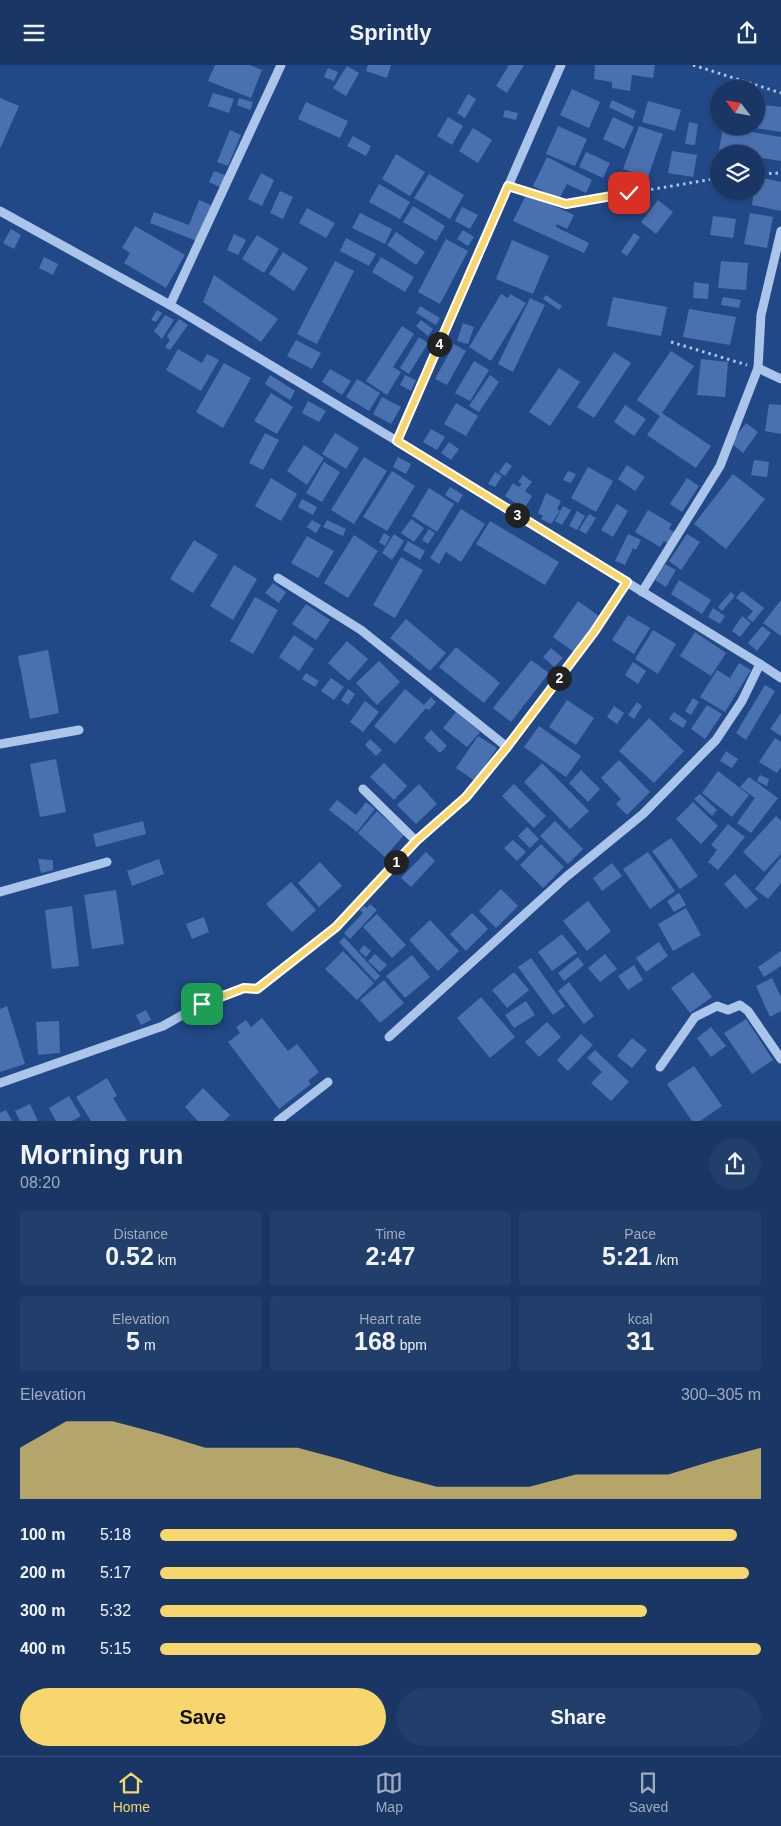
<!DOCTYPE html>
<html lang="en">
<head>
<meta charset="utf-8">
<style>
	body { margin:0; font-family:Helvetica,sans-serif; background:#223e6b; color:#f1f3f6; height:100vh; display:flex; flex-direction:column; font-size:19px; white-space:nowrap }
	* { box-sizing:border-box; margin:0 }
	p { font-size:16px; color:#9fabbf }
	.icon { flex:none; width:28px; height:28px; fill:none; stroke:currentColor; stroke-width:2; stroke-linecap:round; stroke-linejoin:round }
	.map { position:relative; height:1056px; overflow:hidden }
	.drawer { display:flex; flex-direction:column; background:#193665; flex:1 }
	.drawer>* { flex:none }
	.needle { width:32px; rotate:301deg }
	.tools { position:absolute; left:710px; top:15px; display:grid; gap:10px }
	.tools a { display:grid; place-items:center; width:55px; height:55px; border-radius:50%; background:#193665; box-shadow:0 1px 4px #0004,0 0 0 1px #375079; font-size:25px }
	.pin { position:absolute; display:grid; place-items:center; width:42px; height:42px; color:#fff; margin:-21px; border-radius:10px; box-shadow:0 2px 8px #0006 }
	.km { position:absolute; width:25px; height:25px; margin:-12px; border-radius:50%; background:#222; color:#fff; font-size:14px; line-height:25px; text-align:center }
	.round { display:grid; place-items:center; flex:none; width:52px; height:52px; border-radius:26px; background:#223e6b }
	.head { display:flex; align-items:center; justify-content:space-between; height:85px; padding:0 20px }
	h1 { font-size:28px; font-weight:700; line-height:38px }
	.stats { display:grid; grid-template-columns:repeat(3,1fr); gap:8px; height:85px; padding:5px 20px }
	.stats div { display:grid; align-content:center; border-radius:5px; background:#223e6b; text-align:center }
	.stats b { font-size:25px; font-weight:700 }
	.stats small { font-size:14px; font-weight:400 }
	.stats p { font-size:14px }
	.chart { height:140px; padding:10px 20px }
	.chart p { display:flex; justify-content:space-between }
	.chart svg { width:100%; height:90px; margin-top:5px; fill:#f6d66d; opacity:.7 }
	.button { display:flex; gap:10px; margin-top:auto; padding:10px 20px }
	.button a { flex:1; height:58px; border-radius:30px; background:#f6d66d; color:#111; font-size:20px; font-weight:700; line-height:58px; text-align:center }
	.button a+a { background:#223e6b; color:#f1f3f6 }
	ul { padding:0 20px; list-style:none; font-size:16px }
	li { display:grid; grid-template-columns:80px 60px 1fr; align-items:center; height:38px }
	li i { height:12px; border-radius:6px; background:#f6d66d }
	header { display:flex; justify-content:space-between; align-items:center; height:65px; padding:0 20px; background:#193665; font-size:22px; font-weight:700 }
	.dock { display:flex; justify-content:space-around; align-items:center; height:70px; border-top:1px solid #375079; background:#193665; font-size:14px; color:#9fabbf }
	.dock a { display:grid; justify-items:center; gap:2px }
	.dock .selected { color:#f6d66d }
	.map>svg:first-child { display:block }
</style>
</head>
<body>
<header><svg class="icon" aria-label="menu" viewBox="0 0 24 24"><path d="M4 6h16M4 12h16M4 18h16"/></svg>Sprintly<svg class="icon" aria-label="share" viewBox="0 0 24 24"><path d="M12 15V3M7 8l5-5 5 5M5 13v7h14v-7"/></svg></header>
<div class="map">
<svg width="781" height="1056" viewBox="0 0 781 1056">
	<rect width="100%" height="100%" fill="#214887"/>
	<g fill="#4a71af">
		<polygon points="215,0 250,0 262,5 251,33 208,16"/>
		<polygon points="368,0 391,0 387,13 366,6"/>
		<polygon points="509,0 524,0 507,28 496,21"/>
		<polygon points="595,0 655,0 653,13 632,10 630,26 612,23 612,17 594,14"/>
		<polygon points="347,1 359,8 346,31 333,23"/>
		<polygon points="328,3 338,7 334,16 324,12"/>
		<polygon points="572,24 600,37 589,63 560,50"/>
		<polygon points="213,28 234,34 229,48 208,41"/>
		<polygon points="468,29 476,34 465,53 457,48"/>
		<polygon points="0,33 19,41 0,84"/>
		<polygon points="239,33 253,37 250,45 237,40"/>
		<polygon points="612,35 636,46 633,54 609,42"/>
		<polygon points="648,36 681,45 675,66 642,57"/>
		<polygon points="306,37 348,56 340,73 298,54"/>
		<polygon points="756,39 781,42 781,67 748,62 756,61"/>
		<polygon points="505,45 518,48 516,55 503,52"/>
		<polygon points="448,52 463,61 452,80 437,71"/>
		<polygon points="613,52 634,62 624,84 603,74"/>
		<polygon points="689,57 698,59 695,80 685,79"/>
		<polygon points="558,61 587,74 575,101 546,89"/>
		<polygon points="639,61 663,69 648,112 623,104"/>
		<polygon points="723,62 781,72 781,96 756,92 756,89 739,89 719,85"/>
		<polygon points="473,63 492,75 478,98 459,86"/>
		<polygon points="230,65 241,70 228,101 217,97"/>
		<polygon points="353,71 371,81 366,91 347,81"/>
		<polygon points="672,86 697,90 693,112 668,108"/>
		<polygon points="586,87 610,98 603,113 579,102"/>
		<polygon points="396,89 425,107 410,131 382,114"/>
		<polygon points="547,92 592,115 586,128 567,119 559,134 533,121"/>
		<polygon points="214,106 227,111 222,123 209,117"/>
		<polygon points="261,108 274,115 262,141 248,134"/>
		<polygon points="429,109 464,130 450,154 414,133"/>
		<polygon points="757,112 781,117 781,146 752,140 754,126 756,126"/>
		<polygon points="379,119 410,137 400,154 369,137"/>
		<polygon points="280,126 293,132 283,154 270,148"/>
		<polygon points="527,128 574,150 567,164 557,159 556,162 589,178 584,188 513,156"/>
		<polygon points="199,135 211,140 197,176 150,158 154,147 189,160"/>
		<polygon points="658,135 673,147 656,169 641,157"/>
		<polygon points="413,141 445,161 436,176 403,157"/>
		<polygon points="462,142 478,150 470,164 455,156"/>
		<polygon points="307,143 335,158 326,173 299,158"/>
		<polygon points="360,148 392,164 385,179 352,163"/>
		<polygon points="750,148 773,152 767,183 744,179"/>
		<polygon points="713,151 736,154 733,173 710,170"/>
		<polygon points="135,161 185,190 166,223 124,198 130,188 122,183"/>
		<polygon points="11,164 21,170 14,184 3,178"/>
		<polygon points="463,165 474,172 468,181 457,174"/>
		<polygon points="396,167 425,187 416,200 387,180"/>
		<polygon points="634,168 640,172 627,191 621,187"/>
		<polygon points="234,169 246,175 238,190 227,185"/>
		<polygon points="257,170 279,184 264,208 242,194"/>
		<polygon points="346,173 376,189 369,201 340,186"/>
		<polygon points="446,174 468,186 440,239 418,227"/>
		<polygon points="512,175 549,191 533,229 496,214"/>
		<polygon points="283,187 308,203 294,226 269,209"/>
		<polygon points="44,192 58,199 53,210 39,203"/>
		<polygon points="381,192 414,212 405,227 372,207"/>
		<polygon points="335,196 354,206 317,279 297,269"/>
		<polygon points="721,196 748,198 746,225 718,223"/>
		<polygon points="214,210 278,254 261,277 203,237"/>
		<polygon points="694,217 709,219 708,234 693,233"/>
		<polygon points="501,229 508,233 510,229 526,238 491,296 469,282"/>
		<polygon points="546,230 562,241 559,245 543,234"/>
		<polygon points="613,232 667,242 661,271 607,261"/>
		<polygon points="723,232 741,235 739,243 721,240"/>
		<polygon points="530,233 545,240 513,307 498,299"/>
		<polygon points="420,241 440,253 436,260 416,248"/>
		<polygon points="689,244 736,252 730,280 683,272"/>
		<polygon points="157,245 162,248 156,257 151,255"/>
		<polygon points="165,250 174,255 162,274 154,266"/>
		<polygon points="179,254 188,260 170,285 165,282 170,275 167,271"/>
		<polygon points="421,255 433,264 428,271 416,261"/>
		<polygon points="463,258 474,262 468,279 457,276"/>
		<polygon points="402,261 414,269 393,302 401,307 387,330 366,316"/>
		<polygon points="419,272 428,278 409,309 400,303"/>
		<polygon points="296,275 321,288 312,304 287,291"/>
		<polygon points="454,279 466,286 447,320 435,314"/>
		<polygon points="178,284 202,298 207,289 219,295 201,326 166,305"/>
		<polygon points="671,286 694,301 662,348 711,381 696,403 647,370 660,351 637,335"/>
		<polygon points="614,287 631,298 594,353 577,342"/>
		<polygon points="701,294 728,297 725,332 697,330"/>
		<polygon points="474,296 489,305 470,336 455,328"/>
		<polygon points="224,298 251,313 223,363 196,347"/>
		<polygon points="559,303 580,317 550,361 529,347"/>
		<polygon points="330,304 351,316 342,330 322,317"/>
		<polygon points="270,310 295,326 290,335 265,319"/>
		<polygon points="405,310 416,315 411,326 400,320"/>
		<polygon points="490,310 499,317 479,347 469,341"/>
		<polygon points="357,314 380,328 369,346 346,332"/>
		<polygon points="271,328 293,342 277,369 254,356"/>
		<polygon points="382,332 401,342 391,359 373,349"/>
		<polygon points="308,336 326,346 319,357 302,348"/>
		<polygon points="456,338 478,351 466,371 444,359"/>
		<polygon points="769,339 781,340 781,369 765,366"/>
		<polygon points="625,340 646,354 634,371 614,357"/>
		<polygon points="746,358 758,367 743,388 731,378"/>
		<polygon points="431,364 445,372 437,385 423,377"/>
		<polygon points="265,368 279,375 263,405 249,398"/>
		<polygon points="335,368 359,383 346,404 322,389"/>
		<polygon points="449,377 459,384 451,395 441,388"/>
		<polygon points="304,380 324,393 307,420 287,406"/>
		<polygon points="364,392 387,406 354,459 331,445"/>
		<polygon points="398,392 411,399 406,409 393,402"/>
		<polygon points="754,395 769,397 767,412 751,410"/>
		<polygon points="324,397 340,407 322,437 306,428"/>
		<polygon points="506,397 512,401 505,411 499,407"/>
		<polygon points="627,400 645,412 635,426 618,414"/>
		<polygon points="588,402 613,416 596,447 571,433"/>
		<polygon points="392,406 415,421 387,466 363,452"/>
		<polygon points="568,406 576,409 571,418 563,415"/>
		<polygon points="495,407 502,411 495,422 488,419"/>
		<polygon points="733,409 765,434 726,484 694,459"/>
		<polygon points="523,410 532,417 525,426 532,431 524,444 505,431 513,418 519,422 522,419 518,417"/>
		<polygon points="271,413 297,429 281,456 255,441"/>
		<polygon points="687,413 699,421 682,447 670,439"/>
		<polygon points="450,422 463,430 458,438 445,430"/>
		<polygon points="429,423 454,439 437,467 412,451"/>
		<polygon points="546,428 561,436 557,444 560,446 551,459 541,454 543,451 538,448"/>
		<polygon points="302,434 317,442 313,450 298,442"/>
		<polygon points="617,439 628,446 613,472 601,465"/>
		<polygon points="563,441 571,445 562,460 555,456"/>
		<polygon points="461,444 485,459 461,497 446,487 439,499 430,493"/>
		<polygon points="648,445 672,459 669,464 674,467 668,478 664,476 660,482 635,467"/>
		<polygon points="577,446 585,451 577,465 569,461"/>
		<polygon points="589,449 596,453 586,469 579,465"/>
		<polygon points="411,454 424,463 414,477 401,468"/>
		<polygon points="312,455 321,460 316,468 307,462"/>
		<polygon points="327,455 346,464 343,471 323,462"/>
		<polygon points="490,456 559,497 545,520 476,479"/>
		<polygon points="429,464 435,468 428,479 422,475"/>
		<polygon points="384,468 390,472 385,481 379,477"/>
		<polygon points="394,469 404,476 392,495 382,488"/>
		<polygon points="628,469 641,475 636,485 633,483 625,500 615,496"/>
		<polygon points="687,469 700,477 681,505 669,496"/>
		<polygon points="354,470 378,486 348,533 324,518"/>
		<polygon points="307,471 334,486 318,513 291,498"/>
		<polygon points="194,475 218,490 193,528 170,514"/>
		<polygon points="408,476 425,486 420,495 403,485"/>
		<polygon points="401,492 423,505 395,553 373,540"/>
		<polygon points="665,499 676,505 666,522 655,515"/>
		<polygon points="234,500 257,514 233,555 210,541"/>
		<polygon points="679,515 711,535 702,549 671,529"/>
		<polygon points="273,518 286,527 279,538 265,528"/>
		<polygon points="742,526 764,543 753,557 747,553 753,546 736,533"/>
		<polygon points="731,527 735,531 722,546 718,542"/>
		<polygon points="255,532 278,545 253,589 230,576"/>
		<polygon points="781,535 781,571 763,558"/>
		<polygon points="578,536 599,551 574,587 553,572"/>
		<polygon points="306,539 330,555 316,575 292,559"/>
		<polygon points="713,543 725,551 720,559 708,552"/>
		<polygon points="628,550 650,563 634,589 612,575"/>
		<polygon points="742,551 751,558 740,572 732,566"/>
		<polygon points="406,554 446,588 430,606 390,573"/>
		<polygon points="762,561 771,568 757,586 748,578"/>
		<polygon points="653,565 676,579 658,609 635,594"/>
		<polygon points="695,567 726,588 711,611 680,591"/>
		<polygon points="294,570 314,584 299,606 279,592"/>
		<polygon points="347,576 368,594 349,616 328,598"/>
		<polygon points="456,582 500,618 484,638 439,602"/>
		<polygon points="551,583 563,593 554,602 543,592"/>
		<polygon points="48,585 59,648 30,654 18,591"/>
		<polygon points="531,595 549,608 511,657 493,643"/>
		<polygon points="379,596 400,617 377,640 356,618"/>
		<polygon points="633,597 646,606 638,619 625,610"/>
		<polygon points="739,598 751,605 725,647 700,632 717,605 730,613"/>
		<polygon points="306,608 319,616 315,622 302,614"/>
		<polygon points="331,613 344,622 334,635 321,626"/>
		<polygon points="765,620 775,626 746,675 736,668"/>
		<polygon points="348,624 355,629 348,640 341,635"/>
		<polygon points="405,624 424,640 431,632 436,637 429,645 426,643 395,679 374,661"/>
		<polygon points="693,633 699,637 691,650 685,646"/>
		<polygon points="567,635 594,653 576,680 549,662"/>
		<polygon points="365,636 379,647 363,667 350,657"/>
		<polygon points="637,637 642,641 634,654 628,650"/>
		<polygon points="707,640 722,649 705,674 691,664"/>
		<polygon points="614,641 624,648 617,659 607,652"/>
		<polygon points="456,647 480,667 467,682 443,663"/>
		<polygon points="674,647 687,656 683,663 669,654"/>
		<polygon points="781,648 781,671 770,664"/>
		<polygon points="649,653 684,686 654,718 619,686"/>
		<polygon points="539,661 581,691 566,712 524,682"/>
		<polygon points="431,665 447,681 440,688 424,673"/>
		<polygon points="478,671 497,683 475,716 456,703"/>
		<polygon points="775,673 781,677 781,702 777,708 759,697"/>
		<polygon points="370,674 382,685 376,691 365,680"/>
		<polygon points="726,686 738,694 732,703 720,696"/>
		<polygon points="56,694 66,747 40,752 30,699"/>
		<polygon points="619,695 650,727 627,750 616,739 621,734 601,713"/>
		<polygon points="384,698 407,721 394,735 370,712"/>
		<polygon points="542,698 589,746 570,764 524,717"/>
		<polygon points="581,705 600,724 588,737 569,718"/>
		<polygon points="718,706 749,730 732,752 702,728"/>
		<polygon points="760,710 769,714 767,721 757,716"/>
		<polygon points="749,712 778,733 751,768 737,758 755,733 740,722"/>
		<polygon points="419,719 437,739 416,759 397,740"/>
		<polygon points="514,719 546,751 534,763 502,731"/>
		<polygon points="700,729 717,745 712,751 694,734"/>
		<polygon points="337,735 356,750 366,737 375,744 357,767 329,745"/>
		<polygon points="693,737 718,761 701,779 676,754"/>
		<polygon points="377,746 404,770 385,792 358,768"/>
		<polygon points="776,751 781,756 781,789 764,807 743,787"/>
		<polygon points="143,756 146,769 96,782 93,769"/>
		<polygon points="555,756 583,784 568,799 540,771"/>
		<polygon points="728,759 745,772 718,805 708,797 717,785 711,780"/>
		<polygon points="527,762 539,774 530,783 518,771"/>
		<polygon points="671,773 698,811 680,824 652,786"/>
		<polygon points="513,775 526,787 517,796 504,783"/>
		<polygon points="541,779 564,802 543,823 520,800"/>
		<polygon points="426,787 435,796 411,822 401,813"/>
		<polygon points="648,787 675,826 650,844 623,804"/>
		<polygon points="781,792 781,818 768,834 755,824"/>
		<polygon points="38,794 53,795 53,805 41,808"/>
		<polygon points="159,794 164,809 132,821 127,806"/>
		<polygon points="320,797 342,821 319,842 298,818"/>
		<polygon points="612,798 622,811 602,826 593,813"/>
		<polygon points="735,809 758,834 746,844 724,819"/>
		<polygon points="291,817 316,845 292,867 266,839"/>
		<polygon points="501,824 518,841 496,863 479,846"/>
		<polygon points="116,825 124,879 92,884 84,830"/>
		<polygon points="679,828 686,840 674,847 667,836"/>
		<polygon points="588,836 611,866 587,886 563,856"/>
		<polygon points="370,839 377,845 350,874 344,868 363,848 360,845 364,841 367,843"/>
		<polygon points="72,841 79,901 52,904 45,845"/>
		<polygon points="686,843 701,870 673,886 658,859"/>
		<polygon points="472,848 488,864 466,886 450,869"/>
		<polygon points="377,849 406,880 392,893 363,862"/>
		<polygon points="204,852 209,867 192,874 186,859"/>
		<polygon points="430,855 459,886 438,906 409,875"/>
		<polygon points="562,869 577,888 552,906 538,887"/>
		<polygon points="344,872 380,911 375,916 339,877"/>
		<polygon points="659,877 668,891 646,907 636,893"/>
		<polygon points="364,880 371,886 366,892 359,886"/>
		<polygon points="343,886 374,918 357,935 325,904"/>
		<polygon points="781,886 781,901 764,912 758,902"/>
		<polygon points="375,889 387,900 380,907 368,896"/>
		<polygon points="605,889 617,904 600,917 588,903"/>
		<polygon points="412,890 430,912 405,933 386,911"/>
		<polygon points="578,892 584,900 564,916 558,908"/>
		<polygon points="531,893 565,941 553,950 518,902"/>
		<polygon points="634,900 643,915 628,925 618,911"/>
		<polygon points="514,907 529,925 507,943 492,925"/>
		<polygon points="693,907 712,932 690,948 671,923"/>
		<polygon points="772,913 781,932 781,946 770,952 756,921"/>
		<polygon points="384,915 404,938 380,958 360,935"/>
		<polygon points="569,917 594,951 584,959 558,926"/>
		<polygon points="481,932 515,972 490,993 457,953"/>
		<polygon points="526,936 535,950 514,963 505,950"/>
		<polygon points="7,941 25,999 0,1007 0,944"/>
		<polygon points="146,945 151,955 141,960 136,950"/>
		<polygon points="262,953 288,986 297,979 319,1007 308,1016 311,1019 279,1044 228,977 240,968 236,962 246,955 251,962"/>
		<polygon points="746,954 773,995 752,1009 724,968"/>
		<polygon points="59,956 60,988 38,990 36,957"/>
		<polygon points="547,957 561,972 539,992 525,977"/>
		<polygon points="711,962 726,981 711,992 697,973"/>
		<polygon points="581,969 593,980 568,1006 557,995"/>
		<polygon points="632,973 647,985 632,1003 617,991"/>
		<polygon points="595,985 629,1017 611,1036 591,1018 602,1007 587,993"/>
		<polygon points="694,1001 722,1041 700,1056 692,1056 667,1019"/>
		<polygon points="107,1013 117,1031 113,1033 127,1056 91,1056 76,1032"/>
		<polygon points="203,1023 230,1050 224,1056 198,1056 185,1042"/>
		<polygon points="69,1031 81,1051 72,1056 56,1056 49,1043"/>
		<polygon points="30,1039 38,1056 20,1056 15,1046"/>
		<polygon points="6,1045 12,1056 0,1056 0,1048"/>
	</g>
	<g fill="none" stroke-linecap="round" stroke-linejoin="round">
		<g stroke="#abc4ea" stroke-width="3" stroke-dasharray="2.5 4" stroke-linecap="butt">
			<polyline points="693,0 781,28"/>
			<polyline points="756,109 781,108"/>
			<polyline points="518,124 566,139 719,113"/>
			<polyline points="671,277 747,300"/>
		</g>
		<g stroke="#abc4ea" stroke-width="9">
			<polyline points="0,146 170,240 397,376 760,599 781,613"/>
			<polyline points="170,240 281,0"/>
			<polyline points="758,303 781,314"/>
			<polyline points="397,376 561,0"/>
			<polyline points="278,513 361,565 507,682"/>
			<polyline points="642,527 720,401 758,303 761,250 781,166"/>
			<polyline points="0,679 79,665"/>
			<polyline points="363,724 416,776"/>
			<polyline points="0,827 107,797"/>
			<polyline points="389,972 566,812 643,749 716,675 742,636 760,599"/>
			<polyline points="660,1002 695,952 717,941 728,945 740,940 748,946 781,994"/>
			<polyline points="0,1018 163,961 202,939 244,923 257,923 336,862 416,776 467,732 507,682 594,567 627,517"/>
			<polyline points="278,1056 328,1017"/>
		</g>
	</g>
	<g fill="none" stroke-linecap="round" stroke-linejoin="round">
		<defs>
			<polyline id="route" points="202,939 244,923 257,924 336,862 416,776 466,732 507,682 594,567 627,517 397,376 508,121 566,139 629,128"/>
		</defs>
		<use href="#route" stroke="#fff" stroke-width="10"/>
		<use href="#route" stroke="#f6d66d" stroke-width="6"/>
	</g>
</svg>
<div class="tools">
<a><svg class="needle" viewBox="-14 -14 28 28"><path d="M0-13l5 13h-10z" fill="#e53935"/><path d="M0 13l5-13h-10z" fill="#9fabbf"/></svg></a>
<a><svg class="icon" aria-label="layers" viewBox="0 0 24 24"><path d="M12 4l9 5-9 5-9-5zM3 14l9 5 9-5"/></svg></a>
</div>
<div class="pin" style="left:202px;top:939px;background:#1e9e55"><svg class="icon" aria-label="arrive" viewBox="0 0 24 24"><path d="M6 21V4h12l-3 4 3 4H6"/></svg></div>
<div class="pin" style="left:629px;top:128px;background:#d93025"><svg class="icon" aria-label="check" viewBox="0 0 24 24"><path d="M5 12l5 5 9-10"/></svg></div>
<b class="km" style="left:396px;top:797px">1</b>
<b class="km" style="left:559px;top:613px">2</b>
<b class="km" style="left:517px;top:450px">3</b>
<b class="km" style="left:439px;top:279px">4</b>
</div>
<section class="drawer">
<div class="head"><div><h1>Morning run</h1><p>08:20</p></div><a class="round"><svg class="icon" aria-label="share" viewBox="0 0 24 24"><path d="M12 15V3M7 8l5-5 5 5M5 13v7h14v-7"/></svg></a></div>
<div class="stats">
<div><p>Distance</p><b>0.52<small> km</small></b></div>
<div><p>Time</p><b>2:47</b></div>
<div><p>Pace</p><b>5:21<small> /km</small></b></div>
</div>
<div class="stats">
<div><p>Elevation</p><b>5<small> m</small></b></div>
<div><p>Heart rate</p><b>168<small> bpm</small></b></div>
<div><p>kcal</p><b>31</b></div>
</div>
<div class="chart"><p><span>Elevation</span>300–305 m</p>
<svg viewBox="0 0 160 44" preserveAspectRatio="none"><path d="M0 44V19L10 6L20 6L30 12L40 19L50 19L60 19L70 25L80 32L90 38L100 38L110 38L120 32L130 32L140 32L150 25L160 19V44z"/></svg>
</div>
<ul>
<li><b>100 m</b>5:18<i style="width:96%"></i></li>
<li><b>200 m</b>5:17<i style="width:98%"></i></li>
<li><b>300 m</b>5:32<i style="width:81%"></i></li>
<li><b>400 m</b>5:15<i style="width:100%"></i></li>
</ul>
<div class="button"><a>Save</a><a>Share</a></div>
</section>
<nav class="dock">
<a class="selected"><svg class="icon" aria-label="home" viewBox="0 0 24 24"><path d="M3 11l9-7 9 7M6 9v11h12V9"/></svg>Home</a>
<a><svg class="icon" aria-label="map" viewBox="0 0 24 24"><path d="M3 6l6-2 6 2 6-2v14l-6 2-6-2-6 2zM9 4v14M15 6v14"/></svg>Map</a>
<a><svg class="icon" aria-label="saved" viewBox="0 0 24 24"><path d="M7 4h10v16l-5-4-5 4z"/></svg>Saved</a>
</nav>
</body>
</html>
